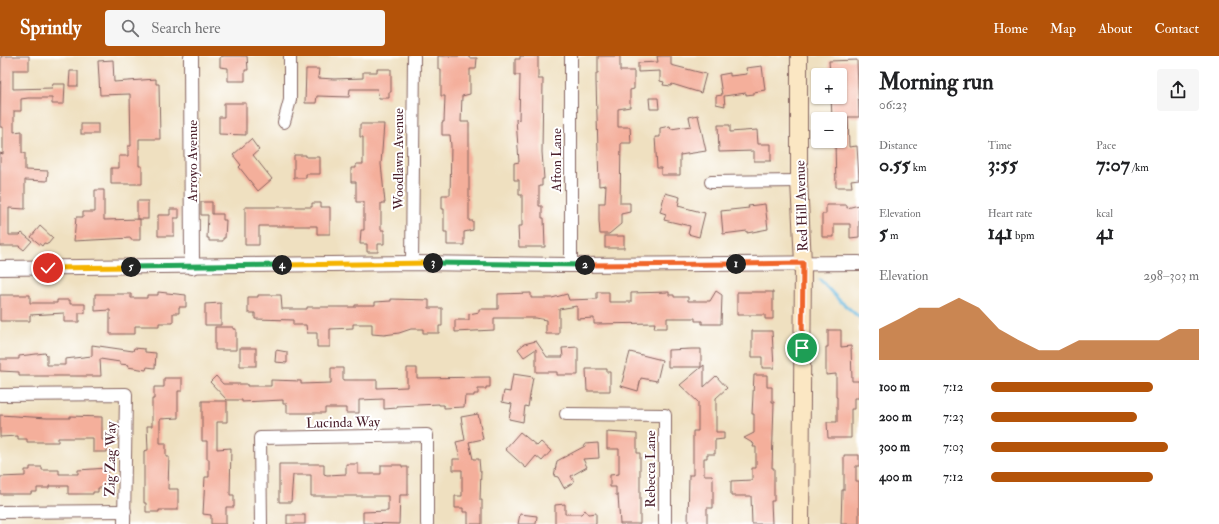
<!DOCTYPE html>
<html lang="en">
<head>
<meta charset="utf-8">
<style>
	body { margin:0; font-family:"IM FELL Double Pica",serif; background:#f6f6f6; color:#202124; height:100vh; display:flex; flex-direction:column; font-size:15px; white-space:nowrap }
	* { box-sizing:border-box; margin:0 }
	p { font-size:13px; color:#757577 }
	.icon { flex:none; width:22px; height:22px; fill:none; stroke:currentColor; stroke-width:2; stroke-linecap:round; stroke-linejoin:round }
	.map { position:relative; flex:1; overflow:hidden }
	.sheet { display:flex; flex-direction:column; background:#fff; width:360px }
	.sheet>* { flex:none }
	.controls { position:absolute; left:811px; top:12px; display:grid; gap:8px }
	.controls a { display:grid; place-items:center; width:36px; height:36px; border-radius:4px; background:#fff; box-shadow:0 1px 3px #0004; font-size:20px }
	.pin { position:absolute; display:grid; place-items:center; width:34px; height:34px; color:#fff; margin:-17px; border:2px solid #fff; border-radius:50%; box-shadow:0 1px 4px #0007 }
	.km { position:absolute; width:20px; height:20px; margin:-10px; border-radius:50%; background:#222; color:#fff; font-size:11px; line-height:20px; text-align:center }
	.round { display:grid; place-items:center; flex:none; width:42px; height:42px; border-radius:4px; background:#f6f6f6 }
	.head { display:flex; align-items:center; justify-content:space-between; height:68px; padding:0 20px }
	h1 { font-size:22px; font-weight:800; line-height:30px }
	.metrics { display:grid; grid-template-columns:repeat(3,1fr); gap:6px; height:68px; padding:4px 20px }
	.metrics div { display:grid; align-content:center }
	.metrics b { font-size:20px; font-weight:800 }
	.metrics small { font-size:11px; font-weight:400 }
	.metrics p { font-size:11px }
	.chart { height:112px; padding:8px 20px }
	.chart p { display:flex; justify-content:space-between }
	.chart svg { width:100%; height:72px; margin-top:4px; fill:#b45309; opacity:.7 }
	ul { padding:0 20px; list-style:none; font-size:13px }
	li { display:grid; grid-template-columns:64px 48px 1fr; align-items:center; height:30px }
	li i { height:10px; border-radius:5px; background:#b45309 }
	header { display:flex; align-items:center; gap:24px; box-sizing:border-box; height:56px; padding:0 20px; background:#b45309; color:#fff }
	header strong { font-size:19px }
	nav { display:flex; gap:22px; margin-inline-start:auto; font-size:14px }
	.search { width:280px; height:36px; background:#f6f6f6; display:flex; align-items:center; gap:10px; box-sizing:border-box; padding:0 14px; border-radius:4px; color:#757577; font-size:15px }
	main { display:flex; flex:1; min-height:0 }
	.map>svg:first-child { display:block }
</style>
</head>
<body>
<header>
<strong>Sprintly</strong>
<div class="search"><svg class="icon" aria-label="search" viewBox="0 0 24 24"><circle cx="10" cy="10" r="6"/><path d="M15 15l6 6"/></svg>Search here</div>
<nav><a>Home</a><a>Map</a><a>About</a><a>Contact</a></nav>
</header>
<main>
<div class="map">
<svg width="859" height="468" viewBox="0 0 859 468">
	<rect width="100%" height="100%" fill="#fff"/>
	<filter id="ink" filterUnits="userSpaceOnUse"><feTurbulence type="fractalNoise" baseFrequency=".025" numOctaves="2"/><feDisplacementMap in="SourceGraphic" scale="8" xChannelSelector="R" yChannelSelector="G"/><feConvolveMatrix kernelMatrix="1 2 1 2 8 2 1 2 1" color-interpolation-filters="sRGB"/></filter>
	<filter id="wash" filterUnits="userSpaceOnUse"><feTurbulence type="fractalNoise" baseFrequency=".012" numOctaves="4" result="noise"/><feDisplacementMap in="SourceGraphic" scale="16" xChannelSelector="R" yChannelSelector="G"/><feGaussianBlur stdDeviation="0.9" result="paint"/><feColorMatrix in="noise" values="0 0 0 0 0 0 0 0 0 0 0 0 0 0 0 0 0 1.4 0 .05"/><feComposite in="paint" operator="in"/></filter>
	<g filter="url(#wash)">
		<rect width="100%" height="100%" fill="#efe0c0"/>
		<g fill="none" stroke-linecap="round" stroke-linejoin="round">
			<polyline stroke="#63b8df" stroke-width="3" points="820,224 839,244 859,261"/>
		</g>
		<g id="blocks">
			<g fill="#f4af9b">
				<polygon points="1,0 29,0 29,14 13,14 13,33 52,32 53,28 65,28 64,48 52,48 52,42 28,42 21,43 21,55 14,55 14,76 22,75 22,97 25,97 25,114 48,115 47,125 25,124 25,153 9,152 9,179 20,179 22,177 32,185 24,194 19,190 0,190 0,97 3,98 3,71 0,71"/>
				<polygon points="224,0 247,0 248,14 245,14 245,25 228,25 228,12 220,11 220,1"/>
				<polygon points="438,0 469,0 469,2 477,2 476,13 470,13 470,38 462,40 461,66 469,66 469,165 473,165 473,174 464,176 464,189 447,189 447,176 444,176 444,153 442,153 442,139 450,139 451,90 450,79 442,79 442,66 444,66 445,40 441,40 441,13 438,13"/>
				<polygon points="520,0 538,0 538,23 543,23 542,96 544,123 542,123 542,130 539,130 539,150 542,150 542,162 544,162 545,191 519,191 518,170 522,170 522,139 519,139 519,124 514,124 514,107 519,106 516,63 519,64 520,19 515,19 515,3 520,3"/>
				<polygon points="598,0 620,0 620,15 634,15 634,33 630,34 630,51 618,53 618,71 630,71 631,87 621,87 620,147 630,147 630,156 621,158 621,168 609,178 600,178 599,165 599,147 605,147 606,129 599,130 596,25 596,17 598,17"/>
				<polygon points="657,0 671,0 671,9 706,18 701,37 672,28 671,30 663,29 664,26 660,25 660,15 638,16 638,7 658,6"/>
				<polygon points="113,4 114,26 156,23 156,28 159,28 160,83 139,83 139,110 142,110 142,128 111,128 111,112 119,112 119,100 128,100 128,90 131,90 130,38 100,39 98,5"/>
				<polygon points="857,4 859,61 848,61 849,91 857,90 859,123 851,124 852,131 836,131 835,85 840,85 840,62 832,62 831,41 840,41 840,19 830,19 829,5"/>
				<polygon points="762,10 765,34 754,36 754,38 746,39 746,37 724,40 725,50 716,48 716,40 722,39 719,19 730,17 730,20 747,18 746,12"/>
				<polygon points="306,13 319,13 318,22 334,23 363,22 363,16 377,16 377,13 391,13 391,36 389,36 389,42 379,42 377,33 350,33 349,41 317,40 316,47 305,47"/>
				<polygon points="70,15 78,15 78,30 69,30"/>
				<polygon points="649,42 658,42 659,53 650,53"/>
				<polygon points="224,47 246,47 246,79 219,78 219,61 224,61"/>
				<polygon points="698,59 706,95 680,99 680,119 661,119 661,112 657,112 655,81 660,81 660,72 670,70 671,73 691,70 689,61"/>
				<rect x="81" y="68" width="17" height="10"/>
				<polygon points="360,68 384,68 381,108 385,147 381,147 381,174 384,174 384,188 378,188 378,196 367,196 367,188 360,188 361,174 364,174 364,146 356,146 356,126 351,126 351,112 356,112 356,108 363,108 363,81 360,81"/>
				<polygon points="718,69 730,69 730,76 757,74 758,88 771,88 771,105 754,105 754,95 719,96"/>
				<polygon points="251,83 259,94 253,99 272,123 258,135 239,111 241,109 233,99"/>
				<polygon points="294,99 306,99 306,101 320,101 320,118 306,118 306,122 294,122"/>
				<polygon points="95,134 104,134 104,164 140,163 140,184 131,184 131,182 74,185 76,161 83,161 83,156 95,156"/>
				<polygon points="665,137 680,141 678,150 705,157 699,181 688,178 690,170 664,164 666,158 660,156"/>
				<rect x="137" y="145" width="11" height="18"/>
				<polygon points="201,146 212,146 212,158 223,158 223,164 226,164 225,182 223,182 223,185 209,185 209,182 207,182 208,159 201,159"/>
				<polygon points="312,147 321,147 321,151 330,151 330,178 317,178 317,170 259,170 259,189 245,189 245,151 312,151"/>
				<polygon points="765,148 768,173 747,177 747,175 723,178 721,155 749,152 748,150"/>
				<polygon points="826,149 847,149 847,152 859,149 859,181 850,182 850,168 834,168 834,181 822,181 822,158 826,158"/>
				<polygon points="170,153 179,153 179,162 174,162 174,180 158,180 158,159 170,159"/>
				<polygon points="40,170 53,182 48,188 44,187 42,190 31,181"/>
				<rect x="605" y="180" width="19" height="12"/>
				<polygon points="716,235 722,239 721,268 702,268 702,265 695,265 695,262 667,262 667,272 654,272 655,267 594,268 594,262 577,263 577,250 559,253 559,278 546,278 546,264 536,262 494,262 494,274 455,276 455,264 469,264 469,258 479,256 479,253 498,253 498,238 531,237 531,242 552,242 567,238 569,244 597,243 597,236 609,236 609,246 631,246 631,237 669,236 669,239 674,239 674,241 688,241 688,245 710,245"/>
				<polygon points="158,236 186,239 186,251 179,251 179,257 173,257 173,267 159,267 159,270 135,270 135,278 110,278 110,254 95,255 95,238 131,238 131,242 147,242 147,239 158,239"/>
				<polygon points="737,236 773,236 773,263 765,263 765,259 737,259"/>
				<polygon points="0,239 30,239 30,247 57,247 57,244 70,244 70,248 85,248 85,257 79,257 79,266 64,266 64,257 30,259 30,265 0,265"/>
				<polygon points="258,239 281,239 282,253 307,253 307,251 355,251 355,249 375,249 375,246 391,245 391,243 429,244 429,252 442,252 442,270 439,270 439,277 423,277 423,273 411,273 399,277 384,279 372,278 372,268 353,268 353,272 330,273 330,291 317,291 317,277 307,277 306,269 293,269 293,264 255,263 255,257 248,257 248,241 258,241"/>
				<polygon points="221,247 221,269 205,269 205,248"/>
				<polygon points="215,271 233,271 233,273 236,273 236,294 215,294"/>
				<polygon points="828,274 841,274 841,291 851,290 852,325 859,325 859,342 854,342 854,353 851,353 851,382 828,382 827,366 837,366 837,341 836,341 836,318 826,319 826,291 828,291"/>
				<polygon points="752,275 772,275 774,312 762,312 762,301 752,301"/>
				<polygon points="536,285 547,301 563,301 562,292 578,291 578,319 557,319 557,316 536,316 536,293 524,301 518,293 524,288"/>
				<polygon points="92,289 133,295 134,292 145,293 145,296 156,297 155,312 147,311 146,314 128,311 129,309 120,308 120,306 100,303 101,320 19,320 19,316 0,315 0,303 19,303 19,300 45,297 47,299 47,309 65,309 65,303 92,300"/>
				<rect x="240" y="292" width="16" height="18"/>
				<polygon points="692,293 701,293 701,311 668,311 668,294"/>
				<polygon points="276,294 287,296 287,307 275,306"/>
				<polygon points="630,296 662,304 657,325 641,322 638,335 621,330"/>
				<polygon points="704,309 704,331 716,320 727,332 716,342 716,376 724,376 724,383 715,384 715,398 707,398 707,402 704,402 704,419 712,419 713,424 713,452 707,452 707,468 688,468 689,419 693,419 693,375 698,375 698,346 680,329"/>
				<polygon points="331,312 343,312 343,324 377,324 377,332 407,331 407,312 417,312 417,322 490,321 490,331 486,331 486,333 478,333 478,338 474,338 474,340 465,340 464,351 444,352 444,349 439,349 439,348 397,350 397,352 384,353 384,343 359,344 359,357 346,357 346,352 325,352 325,357 287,357 287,348 283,348 283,344 242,346 242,344 227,344 210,326 216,320 223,328 247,328 247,330 271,330 271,324 301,325 301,328 331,327"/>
				<polygon points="586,313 607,313 607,316 610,316 610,335 587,335"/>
				<polygon points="513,318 533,321 528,351 525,350 523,366 509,363 512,348 502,346 504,335 510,336"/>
				<polygon points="754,319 767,319 767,331 772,331 772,346 774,346 772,412 774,412 774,445 771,445 772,468 752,468 751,440 731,440 731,425 752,424 752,412 756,412 756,391 753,391 754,388 744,382 754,377 754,358 752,358"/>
				<polygon points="164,322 182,322 182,335 178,335 178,362 160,363 160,387 166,387 166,401 169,401 168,433 178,433 178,454 159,454 159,456 146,456 146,447 144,447 144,395 148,394 147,370 152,370 152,343 154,343 154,331 164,331"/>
				<polygon points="202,345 227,345 227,366 217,366 217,393 231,392 230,439 234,439 234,451 226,451 226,468 211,468 211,459 203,458 205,421 209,421 209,403 207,403 207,385 202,385"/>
				<polygon points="478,358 483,383 469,386 473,403 479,403 480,415 481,415 480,444 482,444 482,468 468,468 468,456 463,456 463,452 455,452 455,440 462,440 462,414 453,414 453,403 460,403 456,386 465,384 461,361"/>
				<polygon points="0,359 47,362 70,362 70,360 102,361 102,384 107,384 107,396 93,396 93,382 58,382 58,386 27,386 27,383 18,383 18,380 0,381"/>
				<polygon points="520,376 537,390 541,386 551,395 542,405 536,400 526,412 505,393"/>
				<polygon points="607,376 637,378 637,397 640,397 640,468 620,468 618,439 616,439 616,431 610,431 610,419 619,418 619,393 607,393"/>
				<polygon points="598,387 599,402 583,403 587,411 571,420 574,426 564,432 558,421 554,420 557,405 585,390 585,388"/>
				<polygon points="844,399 859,399 859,410 856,410 856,425 859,425 859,468 841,468 842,434 844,434"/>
				<polygon points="279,408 324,408 324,418 327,419 346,418 346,408 358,408 358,418 381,418 381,409 402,409 402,411 408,411 408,439 400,439 399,468 363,467 363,456 388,455 388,440 311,440 311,419 293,419 291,446 279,446"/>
				<polygon points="30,411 42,411 42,414 59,414 59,418 78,418 78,414 108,412 107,432 98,432 98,436 93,436 93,438 68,438 68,430 49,430 49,432 37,432 37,436 31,436 31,438 0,438 0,421 25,420 25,414 30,414"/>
				<polygon points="565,448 565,458 581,458 585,454 588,458 596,457 596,468 555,468 555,449"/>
				<polygon points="520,458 537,460 536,468 518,468"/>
				<rect x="287" y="459" width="18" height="9"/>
			</g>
		</g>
	</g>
	<g filter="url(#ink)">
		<use href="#blocks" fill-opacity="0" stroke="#84635f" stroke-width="1"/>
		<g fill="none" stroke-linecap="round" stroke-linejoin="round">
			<defs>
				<g id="minor">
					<polyline points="571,0 571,209"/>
					<polyline points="284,66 290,44 290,0"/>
					<polyline points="711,126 799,125"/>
					<polyline points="412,207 414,0"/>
					<polyline points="0,339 126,338 124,468"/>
					<polyline points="566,358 665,359 665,468"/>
					<polyline points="0,456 125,455"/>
					<polyline points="261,468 260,382 427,379 427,468"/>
				</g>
				<g id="tertiary">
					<polyline points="191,0 192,211"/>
					<polyline points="0,212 412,207 571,209 859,207"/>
				</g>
				<polyline id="secondary" points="799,0 799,125 803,207 801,468"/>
			</defs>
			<use href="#minor" stroke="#84635f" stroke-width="14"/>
			<use href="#tertiary" stroke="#84635f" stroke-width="16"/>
			<use href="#secondary" stroke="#84635f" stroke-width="18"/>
			<use href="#minor" stroke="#fff" stroke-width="12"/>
			<use href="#tertiary" stroke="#fff" stroke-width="14"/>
			<use href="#secondary" stroke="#fbe7c3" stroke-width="16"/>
		</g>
	</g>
	<g fill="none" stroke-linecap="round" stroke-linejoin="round" filter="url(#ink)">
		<defs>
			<polyline id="split-1" points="736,208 803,207 802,292"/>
			<polyline id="split-2" points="585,209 736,208"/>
			<polyline id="split-3" points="433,207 585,209"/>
			<polyline id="split-4" points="282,209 433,207"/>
			<polyline id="split-5" points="131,211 282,209"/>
			<polyline id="split-6" points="48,212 131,211"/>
		</defs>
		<use href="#split-1" stroke="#fff" stroke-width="8"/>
		<use href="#split-2" stroke="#fff" stroke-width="8"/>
		<use href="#split-3" stroke="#fff" stroke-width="8"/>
		<use href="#split-4" stroke="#fff" stroke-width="8"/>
		<use href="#split-5" stroke="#fff" stroke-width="8"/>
		<use href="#split-6" stroke="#fff" stroke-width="8"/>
		<use href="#split-1" stroke="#f0652b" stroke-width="5"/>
		<use href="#split-2" stroke="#f0652b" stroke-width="5"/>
		<use href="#split-3" stroke="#22a559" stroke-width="5"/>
		<use href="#split-4" stroke="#f5b400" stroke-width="5"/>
		<use href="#split-5" stroke="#22a559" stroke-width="5"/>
		<use href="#split-6" stroke="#f5b400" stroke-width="5"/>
	</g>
	<g text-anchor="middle" stroke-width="4" stroke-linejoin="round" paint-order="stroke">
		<g font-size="14" fill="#4a1f2b" stroke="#fff">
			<text transform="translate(398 103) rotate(-90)" y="5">Woodlawn Avenue</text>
			<text transform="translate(556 104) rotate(-90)" y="5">Afton Lane</text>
			<text transform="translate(192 105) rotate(-90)" y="5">Arroyo Avenue</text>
			<text transform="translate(801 150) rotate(-92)" y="5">Red Hill Avenue</text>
			<text transform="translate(343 366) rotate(-1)" y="5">Lucinda Way</text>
			<text transform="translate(110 403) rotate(-89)" y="5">Zig Zag Way</text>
			<text transform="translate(650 413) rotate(-90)" y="5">Rebecca Lane</text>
		</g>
	</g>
</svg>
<div class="controls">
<a>+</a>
<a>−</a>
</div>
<div class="pin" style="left:802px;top:292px;background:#1e9e55"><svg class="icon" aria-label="arrive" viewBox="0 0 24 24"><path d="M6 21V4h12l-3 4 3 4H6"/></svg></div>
<div class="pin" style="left:48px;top:212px;background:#d93025"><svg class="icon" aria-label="check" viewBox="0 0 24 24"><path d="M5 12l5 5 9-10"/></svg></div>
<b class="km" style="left:736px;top:208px">1</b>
<b class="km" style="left:585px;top:209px">2</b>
<b class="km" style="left:433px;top:207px">3</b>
<b class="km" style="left:282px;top:209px">4</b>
<b class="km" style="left:131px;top:211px">5</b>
</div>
<section class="sheet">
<div class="head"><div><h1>Morning run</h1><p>06:23</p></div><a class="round"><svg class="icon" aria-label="share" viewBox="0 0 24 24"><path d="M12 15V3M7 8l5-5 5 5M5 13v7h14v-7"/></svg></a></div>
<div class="metrics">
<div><p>Distance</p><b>0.55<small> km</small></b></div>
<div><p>Time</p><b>3:55</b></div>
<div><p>Pace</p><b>7:07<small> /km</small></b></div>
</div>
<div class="metrics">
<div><p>Elevation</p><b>5<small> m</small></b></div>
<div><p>Heart rate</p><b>141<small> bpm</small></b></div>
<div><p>kcal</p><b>41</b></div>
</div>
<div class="chart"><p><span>Elevation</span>298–303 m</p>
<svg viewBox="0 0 160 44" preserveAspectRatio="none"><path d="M0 44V25L10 19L20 12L30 12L40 6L50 12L60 25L70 32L80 38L90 38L100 32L110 32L120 32L130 32L140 32L150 25L160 25V44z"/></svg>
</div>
<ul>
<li><b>100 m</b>7:12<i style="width:78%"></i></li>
<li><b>200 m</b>7:23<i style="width:70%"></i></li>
<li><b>300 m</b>7:03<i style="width:85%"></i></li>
<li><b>400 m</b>7:12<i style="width:78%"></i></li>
</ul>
</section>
</main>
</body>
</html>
